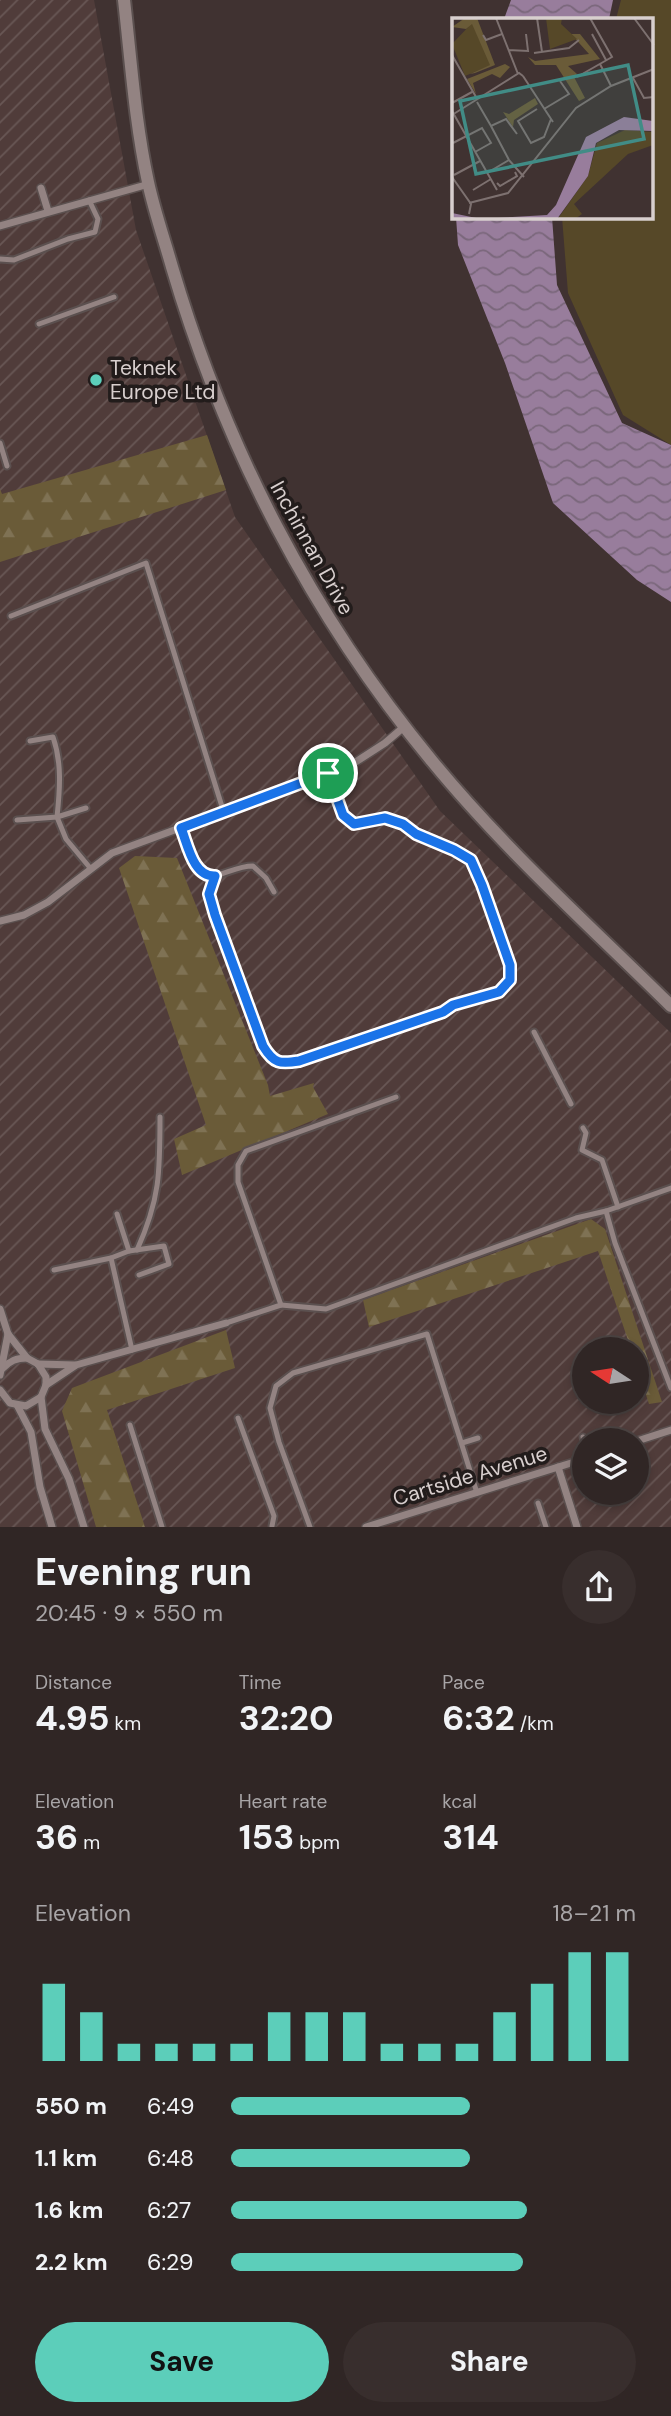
<!DOCTYPE html>
<html lang="en">
<head>
<meta charset="utf-8">
<style>
	body { margin:0; font-family:"DM Sans",sans-serif; background:#382e2d; color:#f1f3f6; height:100vh; display:flex; flex-direction:column; font-size:26px; white-space:nowrap }
	* { box-sizing:border-box; margin:0 }
	p { font-size:23px; color:#a8a5a7 }
	.icon { flex:none; width:38px; height:38px; fill:none; stroke:currentColor; stroke-width:2; stroke-linecap:round; stroke-linejoin:round }
	.map { position:relative; height:1527px; overflow:hidden }
	.sheet { display:flex; flex-direction:column; background:#302625; flex:1 }
	.sheet>* { flex:none }
	.needle { width:46px; rotate:282deg }
	.fabs { position:absolute; left:572px; top:1337px; display:grid; gap:14px }
	.fabs a { display:grid; place-items:center; width:77px; height:77px; border-radius:50%; background:#302625; box-shadow:0 4px 10px #0003,0 0 0 2px #4b4342; font-size:35px }
	.pin { position:absolute; display:grid; place-items:center; width:60px; height:60px; color:#fff; margin:-30px; border:4px solid #fff; border-radius:50%; box-shadow:0 2px 7px #0007 }
	.round { display:grid; place-items:center; flex:none; width:74px; height:74px; border-radius:37px; background:#382e2d }
	.summary { display:flex; align-items:center; justify-content:space-between; height:119px; padding:0 35px }
	h1 { font-size:38px; font-weight:700; line-height:52px }
	.metrics { display:grid; grid-template-columns:repeat(3,1fr); gap:10px; height:119px; padding:7px 35px }
	.metrics div { display:grid; align-content:center }
	.metrics b { font-size:35px; font-weight:700 }
	.metrics small { font-size:19px; font-weight:400 }
	.metrics p { font-size:19px }
	.chart { height:196px; padding:14px 35px }
	.chart p { display:flex; justify-content:space-between }
	.chart svg { width:100%; height:126px; margin-top:7px; stroke:#5cceba; stroke-width:6 }
	.primary-button { display:flex; gap:14px; margin-top:auto; padding:14px 35px }
	.primary-button a { flex:1; height:80px; border-radius:42px; background:#5cceba; color:#111; font-size:28px; font-weight:700; line-height:80px; text-align:center }
	.primary-button a+a { background:#382e2d; color:#f1f3f6 }
	ul { padding:0 35px; list-style:none; font-size:23px }
	li { display:grid; grid-template-columns:112px 84px 1fr; align-items:center; height:52px }
	li i { height:18px; border-radius:9px; background:#5cceba }
	.map>svg:first-child { display:block }
</style>
</head>
<body>
<div class="map">
<svg width="671" height="1527" viewBox="0 0 671 1527">
	<defs>
		<pattern id="industrial-furrows" width="10" height="10" patternUnits="userSpaceOnUse" patternTransform="scale(1.75)"><rect width="10" height="10" fill="#503c3a"/><path d="M-1 1l2-2M0 10L10 0M9 11l2-2" fill="none" stroke="#685755"/></pattern>
		<pattern id="forest-firs" width="22" height="20" patternUnits="userSpaceOnUse" patternTransform="scale(1.75)"><rect width="22" height="20" fill="#6a5b38"/><path d="M5 1l3.5 6h-7zM16 11l3.5 6h-7z" fill="#7f7254"/></pattern>
		<pattern id="water-waves" width="16" height="10" patternUnits="userSpaceOnUse" patternTransform="scale(1.75)"><rect width="16" height="10" fill="#987d9c"/><path d="M0 5q4-4 8 0t8 0" fill="none" stroke="#7a677b"/></pattern>
	</defs>
	<rect width="100%" height="100%" fill="#403231"/>
	<path fill="url(#industrial-furrows)" fill-rule="evenodd" d="M 0,0 L 94,0 L 136,230 L 235,517 L 440,811 L 671,1033 L 671,1527 L 0,1527 ZM 584,1349 L 637,1349 L 637,1402 L 584,1402 ZM 584,1440 L 637,1440 L 637,1493 L 584,1493 Z"/>
	<polygon fill="#564828" points="621,0 671,0 671,445 623,415 568,293 562,217 652,217 652,19 616,19"/>
	<g fill="url(#forest-firs)">
		<polygon points="207,435 226,490 0,562 0,489 2,494"/>
		<polygon points="135,856 177,858 268,1085 270,1096 314,1083 313,1087 328,1114 182,1175 174,1139 206,1125 119,868"/>
		<polygon points="591,1219 605,1229 662,1402 649,1404 637,1367 637,1349 631,1349 598,1251 369,1327 363,1300"/>
		<polygon points="226,1330 235,1368 107,1410 145,1527 96,1527 62,1411 72,1388"/>
	</g>
	<g fill="url(#water-waves)">
		<polygon points="511,0 613,0 609,19 504,19"/>
		<polygon points="456,217 552,217 557,285 622,423 671,445 671,602 637,580 553,503 505,363 458,245"/>
	</g>
	<g fill="none" stroke-linecap="round" stroke-linejoin="round">
		<defs>
			<g id="service">
				<polyline points="0,259 14,260 68,239 95,232 98,219 89,200"/>
				<polyline points="39,324 114,297"/>
				<polyline points="0,443 7,466"/>
				<polyline points="11,616 146,563 224,813"/>
				<polyline points="86,808 57,817 66,839 91,869"/>
				<path d="M 17,820 L 57,817 C 60,789 62,763 53,737 L 30,741"/>
				<path d="M 181,828 C 187,842 196,880 214,876 C 228,873 238,866 253,866 L 266,878 L 274,892"/>
				<path d="M 214,876 L 209,894 L 215,915 L 263,1047 C 274,1064 280,1064 299,1061 L 444,1012 L 453,1005 L 499,992 L 510,980 L 510,965 L 482,885 L 471,860 L 455,850 L 416,834 L 403,824 L 385,818 L 354,824 L 343,815 L 328,773"/>
				<polyline points="534,1032 571,1104"/>
				<polyline points="583,1128 586,1133 582,1150 602,1160 618,1207"/>
				<polyline points="671,1188 606,1211 615,1243 671,1388"/>
				<polyline points="117,1214 129,1251"/>
				<path d="M 137,1250 C 160,1199 160,1172 160,1117"/>
				<polyline points="111,1258 129,1251 164,1246 169,1264 139,1275"/>
				<polyline points="54,1270 111,1258 132,1350"/>
				<polyline points="281,1305 326,1309 576,1218 606,1211"/>
				<polyline points="226,1323 281,1305 238,1182 238,1165 246,1151 396,1097"/>
				<polyline points="238,1418 274,1516 272,1526"/>
				<polyline points="130,1425 162,1527"/>
				<polyline points="583,1437 584,1441"/>
				<polyline points="462,1443 478,1438"/>
				<polyline points="538,1503 546,1527"/>
				<polyline points="310,1527 279,1442 270,1408 276,1386 293,1373 427,1334 477,1493"/>
			</g>
			<g id="minor">
				<polyline points="41,188 48,211"/>
				<polyline points="0,226 149,184"/>
				<polyline points="0,921 24,915 48,902 112,853 351,765 385,743 405,726"/>
				<polyline points="0,1309 8,1334 27,1358 38,1364 46,1377 46,1385 41,1397 26,1406 10,1403 0,1390"/>
				<polyline points="38,1364 75,1365"/>
				<path d="M 3,1368 C 10,1361 16,1358 27,1358"/>
				<polyline points="0,1375 8,1334"/>
				<polyline points="46,1385 76,1365 226,1323"/>
				<polyline points="41,1397 45,1429 69,1479 84,1527"/>
				<polyline points="17,1405 31,1432 40,1487 52,1527"/>
				<polyline points="637,1441 671,1430"/>
				<polyline points="558,1467 577,1527"/>
				<polyline points="366,1527 584,1459"/>
			</g>
			<path id="tertiary" d="M 124,0 C 131,61 135,122 148,182 C 154,210 164,239 172,267 C 225,447 312,616 432,761 C 504,849 590,926 671,1006"/>
		</defs>
		<use href="#service" stroke="#5b504f" stroke-width="9"/>
		<use href="#minor" stroke="#5b504f" stroke-width="10"/>
		<use href="#tertiary" stroke="#5b504f" stroke-width="16"/>
		<use href="#service" stroke="#938382" stroke-width="5"/>
		<use href="#minor" stroke="#938382" stroke-width="7"/>
		<use href="#tertiary" stroke="#938382" stroke-width="12"/>
	</g>
	<g fill="none" stroke-linecap="round" stroke-linejoin="round">
		<defs>
			<path id="route" d="M 328,773 L 343,815 L 354,824 L 385,818 L 403,824 L 416,834 L 454,850 L 471,860 L 482,885 L 510,965 L 510,980 L 499,992 L 453,1005 L 443,1012 L 299,1061 C 280,1064 274,1064 263,1046 L 215,915 L 209,894 L 215,876 C 193,877 188,845 181,828 Z"/>
		</defs>
		<use href="#route" stroke="#fff" stroke-width="14"/>
		<use href="#route" stroke="#1a73e8" stroke-width="9"/>
	</g>
	<circle fill="#5cceba" stroke="#221c1b" stroke-width="2.5" cx="96" cy="380" r="7"/>
	<g text-anchor="middle" stroke-width="7" stroke-linejoin="round" paint-order="stroke">
		<g font-size="21" fill="#d8cfce" stroke="#221c1b" text-anchor="start">
			<text x="110" y="375">Teknek<tspan x="110" dy="24">Europe Ltd</tspan></text>
		</g>
		<g font-size="21" fill="#d8cfce" stroke="#221c1b">
			<text transform="translate(312 548) rotate(61)" y="7">Inchinnan Drive</text>
			<text transform="translate(470 1476) rotate(-17)" y="7">Cartside Avenue</text>
		</g>
	</g>
	<g transform="translate(452 18)">
		<rect width="201" height="201" fill="#403231"/>
		<path d="M 20,5 L 39,47 L 13,58 L 0,26 ZM 173,112 L 201,114 L 201,127 L 176,136 L 122,186 L 130,196 L 123,201 L 105,202 L 136,158 L 145,125 Z" fill="#564828"/>
		<path d="M 13,0 L 25,0 L 43,47 L 23,55 L 18,56 L 38,47 L 20,6 L 14,11 L 0,9 ZM 119,16 L 128,16 L 148,41 L 116,48 L 125,56 L 122,59 L 133,80 L 127,83 L 104,47 L 83,47 L 76,39 L 83,43 L 137,36 ZM 53,46 L 58,49 L 48,60 L 40,56 L 21,65 L 24,76 L 15,61 ZM 83,80 L 86,86 L 62,102 L 61,109 L 51,94 L 57,96 Z" fill="#6a5b38"/>
		<path d="M 94,0 L 110,0 L 109,6 L 125,21 L 98,31 Z" fill="#564828"/>
		<path d="M 172,99 L 201,103 L 201,113 L 167,112 L 144,125 L 136,158 L 105,201 L 0,201 L 0,195 L 29,201 L 95,197 L 104,187 L 134,119 Z" fill="#987d9c"/>
		<path fill="none" stroke="#7d7170" stroke-width="2" d="M 44,0 L 66,56M 85,0 L 90,34M 182,0 L 202,27M 140,16 L 154,42M 31,17 L 34,22 L 50,16M 56,32 L 76,33 L 74,16M 82,35 L 117,30 L 127,22M 0,37 L 24,79M 148,46 L 159,68M 71,58 L 101,104M 125,59 L 160,39 L 138,0M 181,60 L 192,80 L 202,79M 25,84 L 39,108 L 54,101 L 65,116M 0,85 L 20,74M 85,91 L 66,103 L 79,125 L 92,119 L 99,101M 92,91 L 117,76 L 108,63M 0,93 L 45,172M 0,97 L 67,55 L 71,58M 39,108 L 57,142M 1,125 L 30,110 L 39,125 L 23,134M 35,155 L 57,142 L 72,159M 2,157 L 28,143M 0,159 L 19,186 L 17,196M 45,165 L 48,168 L 65,158 L 63,154M 21,172 L 39,161M 17,185 L 56,175 L 124,90 L 159,68 L 202,51"/>
		<path fill="#418c86" fill-opacity="0.15" stroke="#418c86" stroke-width="3.5" d="M 176,47 L 192,121 L 24,156 L 8,83 Z"/>
		<rect width="201" height="201" fill="none" stroke="#d8cfce" stroke-width="3.5"/>
	</g>
</svg>
<div class="fabs">
<a><svg class="needle" viewBox="-14 -14 28 28"><path d="M0-13l5 13h-10z" fill="#e53935"/><path d="M0 13l5-13h-10z" fill="#a8a5a7"/></svg></a>
<a><svg class="icon" aria-label="layers" viewBox="0 0 24 24"><path d="M12 4l9 5-9 5-9-5zM3 14l9 5 9-5"/></svg></a>
</div>
<div class="pin" style="left:328px;top:773px;background:#1e9e55"><svg class="icon" aria-label="arrive" viewBox="0 0 24 24"><path d="M6 21V4h12l-3 4 3 4H6"/></svg></div>
</div>
<section class="sheet">
<div class="summary"><div><h1>Evening run</h1><p>20:45 · 9 × 550 m</p></div><a class="round"><svg class="icon" aria-label="share" viewBox="0 0 24 24"><path d="M12 15V3M7 8l5-5 5 5M5 13v7h14v-7"/></svg></a></div>
<div class="metrics">
<div><p>Distance</p><b>4.95<small> km</small></b></div>
<div><p>Time</p><b>32:20</b></div>
<div><p>Pace</p><b>6:32<small> /km</small></b></div>
</div>
<div class="metrics">
<div><p>Elevation</p><b>36<small> m</small></b></div>
<div><p>Heart rate</p><b>153<small> bpm</small></b></div>
<div><p>kcal</p><b>314</b></div>
</div>
<div class="chart"><p><span>Elevation</span>18–21 m</p>
<svg viewBox="0 0 160 44" preserveAspectRatio="none"><path d="M5 44V17M15 44V27M25 44V38M35 44V38M45 44V38M55 44V38M65 44V27M75 44V27M85 44V27M95 44V38M105 44V38M115 44V38M125 44V27M135 44V17M145 44V6M155 44V6"/></svg>
</div>
<ul>
<li><b>550 m</b>6:49<i style="width:59%"></i></li>
<li><b>1.1 km</b>6:48<i style="width:59%"></i></li>
<li><b>1.6 km</b>6:27<i style="width:73%"></i></li>
<li><b>2.2 km</b>6:29<i style="width:72%"></i></li>
</ul>
<div class="primary-button"><a>Save</a><a>Share</a></div>
</section>
</body>
</html>
